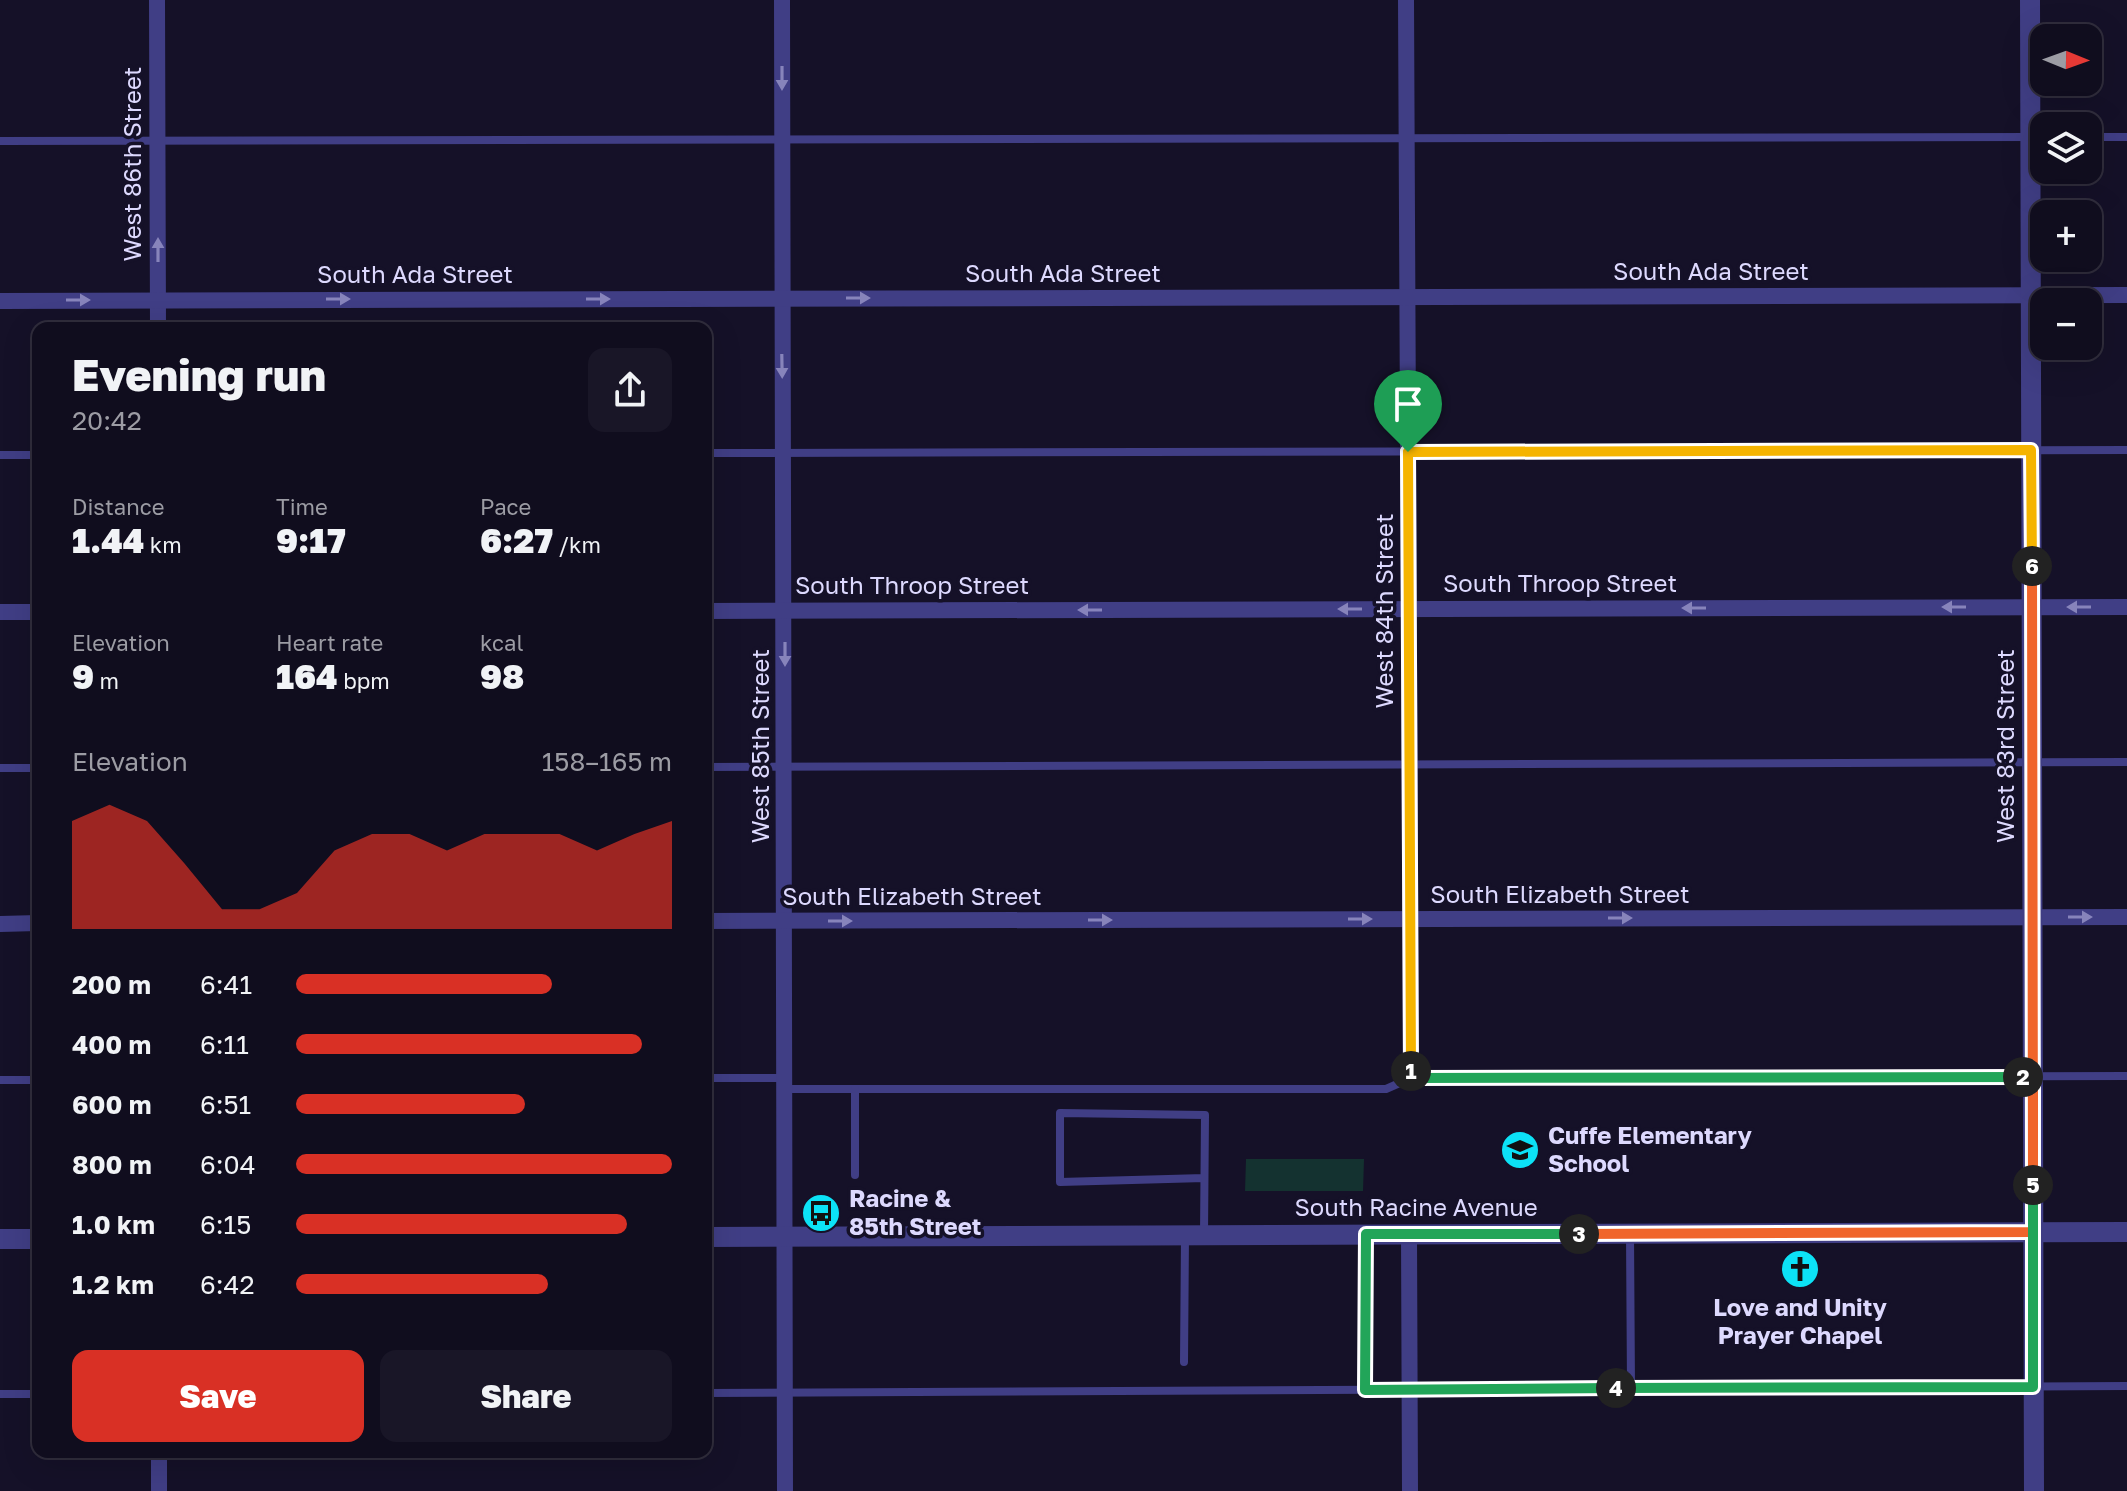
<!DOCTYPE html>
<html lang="en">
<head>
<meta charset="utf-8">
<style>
	body { margin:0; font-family:"Golos Text",sans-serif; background:#191627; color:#f1f3f6; height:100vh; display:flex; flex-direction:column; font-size:30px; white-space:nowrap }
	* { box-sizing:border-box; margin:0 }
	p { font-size:26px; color:#9c9ca4 }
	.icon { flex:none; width:44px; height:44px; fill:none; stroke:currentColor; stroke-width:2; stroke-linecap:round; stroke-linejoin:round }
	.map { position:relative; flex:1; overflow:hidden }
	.details { position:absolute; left:32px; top:322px; width:680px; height:1136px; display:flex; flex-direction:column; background:#100d1e; border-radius:16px; box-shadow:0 8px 32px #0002,0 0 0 2px #302d3c }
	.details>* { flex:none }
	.needle { width:52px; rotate:91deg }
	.fabs { position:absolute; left:2030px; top:24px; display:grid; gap:16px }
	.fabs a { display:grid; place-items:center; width:72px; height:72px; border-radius:16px; background:#100d1e; box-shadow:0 8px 32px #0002,0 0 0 2px #302d3c; font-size:40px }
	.pin { position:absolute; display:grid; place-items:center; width:68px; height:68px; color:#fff; margin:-82px -34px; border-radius:50% 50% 50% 0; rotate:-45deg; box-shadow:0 0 8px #0007 }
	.pin .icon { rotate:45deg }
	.km { position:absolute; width:40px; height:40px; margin:-20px; border-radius:50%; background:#222; color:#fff; font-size:22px; line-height:40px; text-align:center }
	.round { display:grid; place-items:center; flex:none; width:84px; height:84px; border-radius:16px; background:#191627 }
	.summary { display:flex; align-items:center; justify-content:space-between; height:136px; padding:0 40px }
	h1 { font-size:44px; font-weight:800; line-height:60px }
	.stats { display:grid; grid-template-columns:repeat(3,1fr); gap:12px; height:136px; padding:8px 40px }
	.stats div { display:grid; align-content:center }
	.stats b { font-size:34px; font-weight:800 }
	.stats small { font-size:22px; font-weight:400 }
	.stats p { font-size:22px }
	.chart { height:224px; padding:16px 40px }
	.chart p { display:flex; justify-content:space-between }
	.chart svg { width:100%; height:144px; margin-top:8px; fill:#d93025; opacity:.7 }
	.primary-button { display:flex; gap:16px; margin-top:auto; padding:16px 40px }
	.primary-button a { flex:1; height:92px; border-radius:16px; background:#d93025; color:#fff; font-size:32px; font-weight:800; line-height:92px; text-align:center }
	.primary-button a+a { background:#191627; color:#f1f3f6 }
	ul { padding:0 40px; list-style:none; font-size:26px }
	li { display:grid; grid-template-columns:128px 96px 1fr; align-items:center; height:60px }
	li i { height:20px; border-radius:10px; background:#d93025 }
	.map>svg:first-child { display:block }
</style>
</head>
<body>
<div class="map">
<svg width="2127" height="1491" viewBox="0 0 2127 1491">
	<rect width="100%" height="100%" fill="#151128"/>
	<polygon fill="#143230" points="1246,1159 1364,1159 1363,1191 1245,1191"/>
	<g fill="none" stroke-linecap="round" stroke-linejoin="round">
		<g stroke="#403e85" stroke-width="8">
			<polyline points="2088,137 2127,137"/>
			<polyline points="0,141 2044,137"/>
			<polyline points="706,453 2127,450"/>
			<polyline points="0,455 38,455"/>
			<polyline points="706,767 2127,762"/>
			<polyline points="0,768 38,768"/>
			<polyline points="706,1078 785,1078"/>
			<polyline points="0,1080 38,1080"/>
			<polyline points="785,1089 1386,1089 1411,1078 2127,1076"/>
			<polyline points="855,1175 855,1089"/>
			<polyline points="1204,1234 1205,1115 1060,1113 1060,1182 1204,1178"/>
			<polyline points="1630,1234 1631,1388"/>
			<polyline points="1184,1362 1185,1236"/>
			<polyline points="1365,1390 1366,1235"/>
			<polyline points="706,1393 2127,1386"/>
			<polyline points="0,1394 38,1394"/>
		</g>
		<g stroke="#403e85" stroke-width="16">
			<polyline points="157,0 158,328"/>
			<polyline points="782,0 785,1491"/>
			<polyline points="1406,0 1411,1078"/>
			<polyline points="0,301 2127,295"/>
			<polyline points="706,611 2127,607"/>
			<polyline points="0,612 38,612"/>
			<polyline points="706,921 2127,917"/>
			<polyline points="0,924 38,923"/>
			<polyline points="1409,1234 1410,1491"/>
			<polyline points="159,1452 159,1491"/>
		</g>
		<g stroke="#403e85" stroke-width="20">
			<polyline points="2030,0 2034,1491"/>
			<polyline points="706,1237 2127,1232"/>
			<polyline points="0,1239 38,1239"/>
		</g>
	</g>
	<defs><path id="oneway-solid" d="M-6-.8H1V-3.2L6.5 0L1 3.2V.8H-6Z" transform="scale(2)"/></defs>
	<g fill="#8784bb">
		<use href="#oneway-solid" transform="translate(782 78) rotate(90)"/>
		<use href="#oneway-solid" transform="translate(158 250) rotate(-90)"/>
		<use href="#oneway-solid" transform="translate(858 298)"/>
		<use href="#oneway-solid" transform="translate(338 299)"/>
		<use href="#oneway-solid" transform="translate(598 299)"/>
		<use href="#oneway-solid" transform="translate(78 300)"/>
		<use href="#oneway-solid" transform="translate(782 366) rotate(89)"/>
		<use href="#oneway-solid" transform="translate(1954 607) rotate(180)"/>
		<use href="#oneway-solid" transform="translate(2079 607) rotate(180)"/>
		<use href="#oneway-solid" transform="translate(1694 608) rotate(180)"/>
		<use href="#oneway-solid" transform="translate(1350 609) rotate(180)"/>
		<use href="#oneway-solid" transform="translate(1090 610) rotate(180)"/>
		<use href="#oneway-solid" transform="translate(785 654) rotate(90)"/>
		<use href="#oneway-solid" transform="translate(2080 917)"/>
		<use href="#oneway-solid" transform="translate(1620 918)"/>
		<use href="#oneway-solid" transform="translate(1360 919)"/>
		<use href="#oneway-solid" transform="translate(1100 920)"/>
		<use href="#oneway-solid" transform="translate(840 921)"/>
	</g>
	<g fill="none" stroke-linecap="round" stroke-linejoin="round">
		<defs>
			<polyline id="split-1" points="1408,452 1411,1071"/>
			<polyline id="split-2" points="1411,1071 1411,1078 2023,1077"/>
			<polyline id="split-3" points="1579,1234 2033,1232 2033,1077 2023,1077"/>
			<polyline id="split-4" points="1579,1234 1366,1234 1365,1390 1616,1388"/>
			<polyline id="split-5" points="1616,1388 2033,1387 2033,1185"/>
			<polyline id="split-6" points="2032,566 2033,1185"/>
			<polyline id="split-7" points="1408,452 2031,450 2032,566"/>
		</defs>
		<use href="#split-1" stroke="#fff" stroke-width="16"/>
		<use href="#split-2" stroke="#fff" stroke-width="16"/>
		<use href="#split-3" stroke="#fff" stroke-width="16"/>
		<use href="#split-4" stroke="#fff" stroke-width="16"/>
		<use href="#split-5" stroke="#fff" stroke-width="16"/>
		<use href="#split-6" stroke="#fff" stroke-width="16"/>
		<use href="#split-7" stroke="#fff" stroke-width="16"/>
		<use href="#split-1" stroke="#f5b400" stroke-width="10"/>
		<use href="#split-2" stroke="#22a559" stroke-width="10"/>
		<use href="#split-3" stroke="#f0652b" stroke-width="10"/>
		<use href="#split-4" stroke="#22a559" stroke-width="10"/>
		<use href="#split-5" stroke="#22a559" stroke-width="10"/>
		<use href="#split-6" stroke="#f0652b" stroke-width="10"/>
		<use href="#split-7" stroke="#f5b400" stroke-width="10"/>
	</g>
	<defs>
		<symbol id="school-disc" viewBox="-11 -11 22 22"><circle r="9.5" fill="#0ce2f6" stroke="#151128"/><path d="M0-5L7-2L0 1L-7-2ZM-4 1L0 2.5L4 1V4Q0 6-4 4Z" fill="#111"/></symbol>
		<symbol id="bus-disc" viewBox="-11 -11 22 22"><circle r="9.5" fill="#0ce2f6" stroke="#151128"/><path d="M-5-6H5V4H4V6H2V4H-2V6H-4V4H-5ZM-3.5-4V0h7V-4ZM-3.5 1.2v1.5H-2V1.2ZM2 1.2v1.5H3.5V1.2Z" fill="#111"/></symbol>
		<symbol id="church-disc" viewBox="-11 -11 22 22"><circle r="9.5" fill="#0ce2f6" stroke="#151128"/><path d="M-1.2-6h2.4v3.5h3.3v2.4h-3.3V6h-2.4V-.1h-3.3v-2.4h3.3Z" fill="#111"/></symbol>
	</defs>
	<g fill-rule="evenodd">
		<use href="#school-disc" x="1498" y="1128" width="44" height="44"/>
		<use href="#bus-disc" x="799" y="1191" width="44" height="44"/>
		<use href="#church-disc" x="1778" y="1247" width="44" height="44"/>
	</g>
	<g text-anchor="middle" stroke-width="7" stroke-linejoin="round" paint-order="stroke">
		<g font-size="24" fill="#ddd9fe" stroke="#151128">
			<text transform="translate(133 164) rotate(-90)" y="8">West 86th Street</text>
			<text x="1711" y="280">South Ada Street</text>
			<text x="1063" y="282">South Ada Street</text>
			<text x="415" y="283">South Ada Street</text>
			<text x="1560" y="592">South Throop Street</text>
			<text x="912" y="594">South Throop Street</text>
			<text transform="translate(1385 611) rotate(-90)" y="8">West 84th Street</text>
			<text transform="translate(761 746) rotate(-90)" y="8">West 85th Street</text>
			<text transform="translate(2006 746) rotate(-90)" y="8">West 83rd Street</text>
			<text x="1560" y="903">South Elizabeth Street</text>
			<text x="912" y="905">South Elizabeth Street</text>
			<text x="1416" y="1216">South Racine Avenue</text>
		</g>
		<g font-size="24" font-weight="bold" fill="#ddd9fe" stroke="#151128" text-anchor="start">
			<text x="1548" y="1144">Cuffe Elementary<tspan x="1548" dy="28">School</tspan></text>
			<text x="849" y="1207">Racine &amp;<tspan x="849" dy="28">85th Street</tspan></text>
			<text x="1800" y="1316" text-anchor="middle">Love and Unity<tspan x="1800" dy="28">Prayer Chapel</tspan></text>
		</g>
	</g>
</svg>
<div class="fabs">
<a><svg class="needle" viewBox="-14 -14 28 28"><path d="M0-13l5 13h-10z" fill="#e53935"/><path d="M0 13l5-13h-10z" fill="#9c9ca4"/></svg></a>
<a><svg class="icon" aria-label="layers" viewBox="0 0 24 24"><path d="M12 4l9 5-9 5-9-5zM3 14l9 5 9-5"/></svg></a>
<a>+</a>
<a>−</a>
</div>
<div class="pin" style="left:1408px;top:452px;background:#1e9e55"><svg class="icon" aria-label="arrive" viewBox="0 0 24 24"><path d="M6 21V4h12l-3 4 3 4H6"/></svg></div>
<b class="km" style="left:1411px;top:1071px">1</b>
<b class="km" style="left:2023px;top:1077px">2</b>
<b class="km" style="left:1579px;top:1234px">3</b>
<b class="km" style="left:1616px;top:1388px">4</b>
<b class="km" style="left:2033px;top:1185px">5</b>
<b class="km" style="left:2032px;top:566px">6</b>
<section class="details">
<div class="summary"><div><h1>Evening run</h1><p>20:42</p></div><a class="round"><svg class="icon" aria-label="share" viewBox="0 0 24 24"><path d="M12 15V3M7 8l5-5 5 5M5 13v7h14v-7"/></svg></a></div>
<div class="stats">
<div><p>Distance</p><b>1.44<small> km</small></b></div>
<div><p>Time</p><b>9:17</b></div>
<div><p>Pace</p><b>6:27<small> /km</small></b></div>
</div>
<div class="stats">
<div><p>Elevation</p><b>9<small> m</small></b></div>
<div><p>Heart rate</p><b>164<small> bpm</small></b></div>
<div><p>kcal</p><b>98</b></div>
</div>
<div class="chart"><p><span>Elevation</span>158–165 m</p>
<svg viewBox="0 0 160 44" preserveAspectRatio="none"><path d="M0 44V11L10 6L20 11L30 24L40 38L50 38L60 33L70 20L80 15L90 15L100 20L110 15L120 15L130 15L140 20L150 15L160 11V44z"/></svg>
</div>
<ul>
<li><b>200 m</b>6:41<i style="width:68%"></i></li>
<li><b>400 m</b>6:11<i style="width:92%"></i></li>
<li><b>600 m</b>6:51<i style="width:61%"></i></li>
<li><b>800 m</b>6:04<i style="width:100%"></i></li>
<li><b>1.0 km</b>6:15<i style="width:88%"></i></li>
<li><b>1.2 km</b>6:42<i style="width:67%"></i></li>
</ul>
<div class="primary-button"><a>Save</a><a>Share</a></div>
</section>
</div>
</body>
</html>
